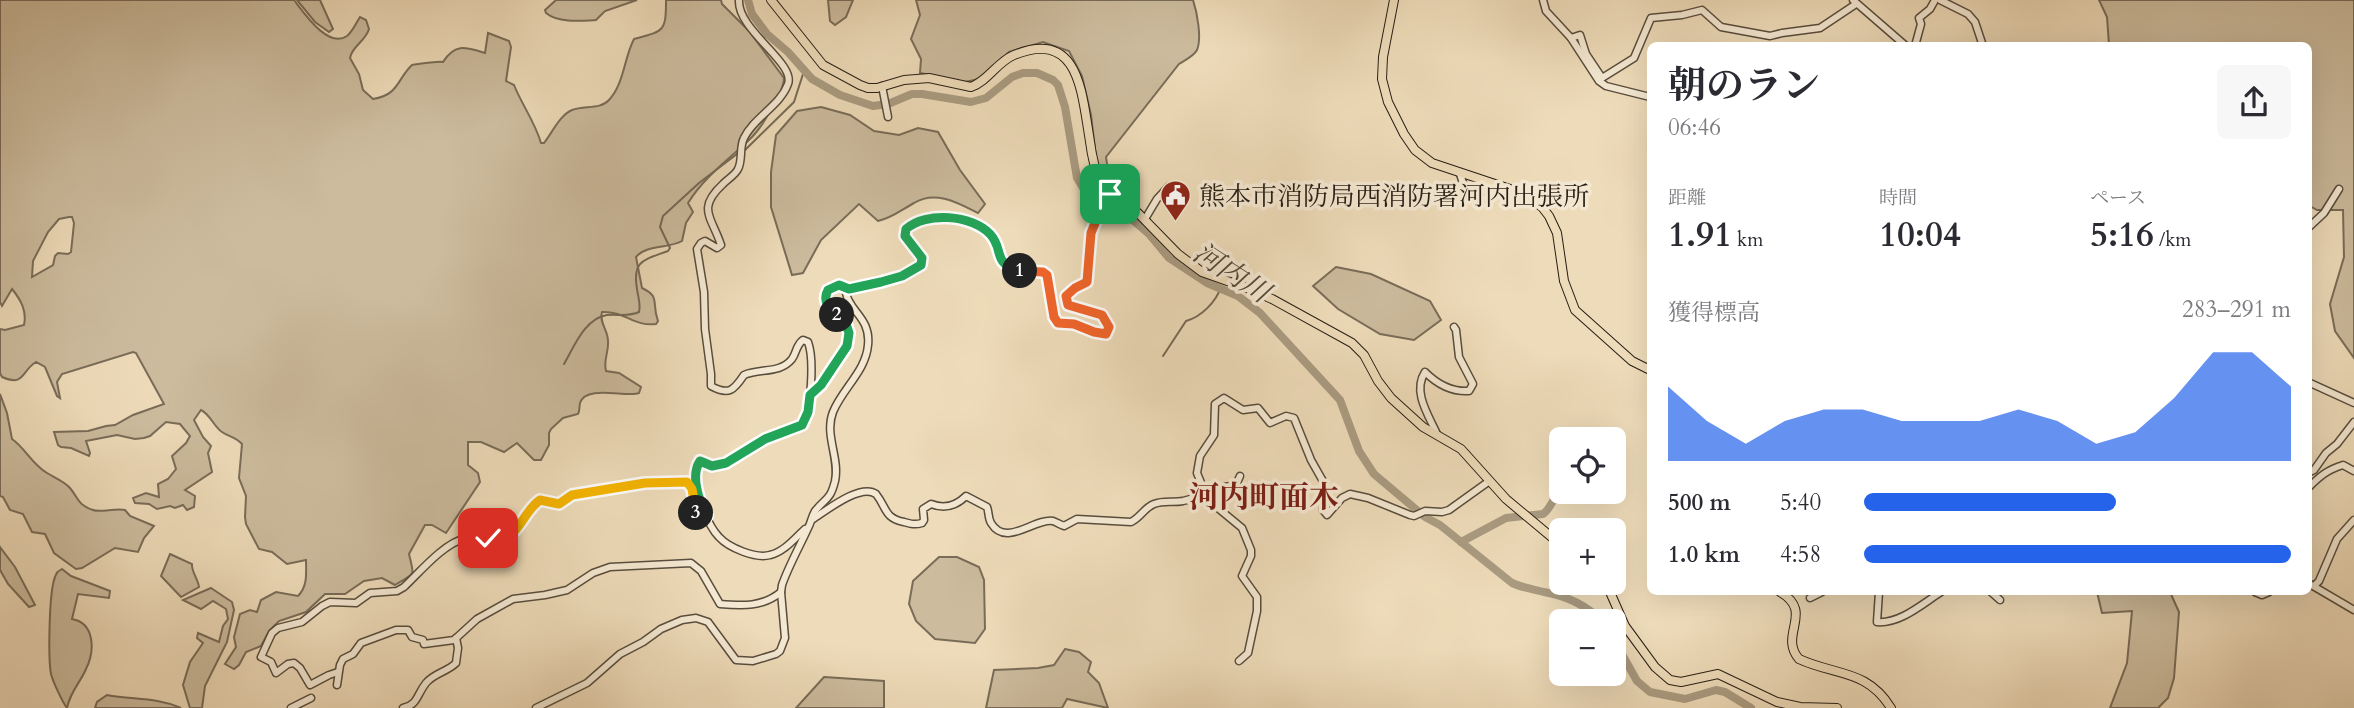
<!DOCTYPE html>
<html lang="ja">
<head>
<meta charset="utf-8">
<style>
	body { margin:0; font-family:Cardo,"Noto Serif JP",serif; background:#f7f7f7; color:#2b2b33; height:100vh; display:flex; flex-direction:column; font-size:26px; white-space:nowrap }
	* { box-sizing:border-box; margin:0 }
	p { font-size:23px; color:#7c7c81 }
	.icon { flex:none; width:38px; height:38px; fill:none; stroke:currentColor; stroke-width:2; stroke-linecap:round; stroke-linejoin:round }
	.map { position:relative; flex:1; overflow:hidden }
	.panel { position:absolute; left:1647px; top:42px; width:665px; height:553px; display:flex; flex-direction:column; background:#fff; border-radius:10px; box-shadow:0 7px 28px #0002 }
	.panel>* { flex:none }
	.tools { position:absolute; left:1549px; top:427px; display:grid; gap:14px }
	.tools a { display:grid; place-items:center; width:77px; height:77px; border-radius:10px; background:#fff; box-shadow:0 7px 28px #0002; font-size:35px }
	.pin { position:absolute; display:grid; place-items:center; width:60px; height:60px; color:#fff; margin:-30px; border-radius:14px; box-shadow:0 4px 10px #0006 }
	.km { position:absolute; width:35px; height:35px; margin:-18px; border-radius:50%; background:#222; color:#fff; font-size:19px; line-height:35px; text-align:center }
	.round { display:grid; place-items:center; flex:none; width:74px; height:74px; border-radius:10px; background:#f7f7f7 }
	.headline { display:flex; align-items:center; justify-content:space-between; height:119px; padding:0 21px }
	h1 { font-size:38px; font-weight:700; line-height:52px }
	.stats { display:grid; grid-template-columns:repeat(3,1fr); gap:10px; height:119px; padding:7px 21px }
	.stats div { display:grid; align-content:center }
	.stats b { font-size:35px; font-weight:700 }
	.stats small { font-size:19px; font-weight:400 }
	.stats p { font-size:19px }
	.chart { height:196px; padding:14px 21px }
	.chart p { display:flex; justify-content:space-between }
	.chart svg { width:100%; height:126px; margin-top:7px; fill:#2563eb; opacity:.7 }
	ul { padding:0 21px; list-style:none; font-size:23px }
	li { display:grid; grid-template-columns:112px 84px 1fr; align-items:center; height:52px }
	li i { height:18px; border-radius:9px; background:#2563eb }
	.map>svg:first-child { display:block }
</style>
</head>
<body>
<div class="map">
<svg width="2354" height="708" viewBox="0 0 2354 708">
	<rect width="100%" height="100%" fill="#eedbb9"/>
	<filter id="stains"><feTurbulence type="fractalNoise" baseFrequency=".00286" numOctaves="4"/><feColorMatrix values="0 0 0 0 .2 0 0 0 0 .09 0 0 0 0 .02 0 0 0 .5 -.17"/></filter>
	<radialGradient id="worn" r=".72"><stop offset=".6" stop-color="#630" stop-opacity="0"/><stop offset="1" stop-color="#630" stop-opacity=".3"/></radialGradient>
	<g fill="#ccbb9d" stroke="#796c58" stroke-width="2" fill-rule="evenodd">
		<path d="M 0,0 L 294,0 C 304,13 328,49 347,36 C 353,31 356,23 360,17 L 366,20 L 369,29 C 365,42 352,46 350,58 L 359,74 L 363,90 L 373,99 C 399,95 397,79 412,65 C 419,64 438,61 443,62 C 455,43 465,47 485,53 L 488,33 L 509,41 L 511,47 L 506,81 L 514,85 C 522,105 535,122 541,143 L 544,143 C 552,133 560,115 572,110 C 584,105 600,110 609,100 C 624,84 624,58 634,39 C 664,31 666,32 666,0 L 721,0 L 722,4 L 749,31 L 784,78 C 784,86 780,92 777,99 C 769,113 761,129 749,140 C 727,161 704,177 688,203 L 693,212 L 686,223 L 682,241 C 668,249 647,244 636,257 L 642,288 C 661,297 651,302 658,321 L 656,324 C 634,327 625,311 602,312 C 599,323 608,330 608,341 C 609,352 603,360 606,371 L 619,373 L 641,387 L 639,393 C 627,398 586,384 580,403 C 579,407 580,411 578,414 L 563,418 L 551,429 L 549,433 L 549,445 L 541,460 L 534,460 L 517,443 L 504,452 L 481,442 L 468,442 L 468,465 L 478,473 L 480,482 L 446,533 L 432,525 L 425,525 L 409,554 C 414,577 417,572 395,585 L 382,578 L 364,581 L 345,594 L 325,594 L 306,612 L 279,621 L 269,631 L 261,646 L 246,652 L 239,665 L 234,669 L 225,664 L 236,647 L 234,637 L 240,614 L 250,610 L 257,612 L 261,600 L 276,592 L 298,596 C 308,586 306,573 306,560 L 287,564 L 272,552 L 259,549 L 246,524 L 245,517 L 246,496 L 239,478 L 242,444 C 236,437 229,437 222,432 C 213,426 211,415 201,410 L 194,420 L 203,437 L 211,446 L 208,453 L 212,472 L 185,490 L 195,496 L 194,507 L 187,510 L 183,505 L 175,508 L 170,506 L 157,509 L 149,504 L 135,503 L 133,498 L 146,493 L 159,497 L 158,484 L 168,479 L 176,469 L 172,456 L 186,443 L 190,436 L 180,424 L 166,422 L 150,436 L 144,438 L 135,439 L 117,435 L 86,441 L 90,453 L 89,456 L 71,448 L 61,447 L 58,445 L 54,432 L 88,431 L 106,426 L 115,425 L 133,415 L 164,404 L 136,353 L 133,352 L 62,374 L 57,382 L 60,398 L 57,396 L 45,367 L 36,362 C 21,371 25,387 2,377 L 0,373 L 0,329 L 5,330 L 24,325 C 27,311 21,300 12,289 L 2,306 L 0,302 ZM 69,217 L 72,217 L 74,223 L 71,252 L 68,254 L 58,253 L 55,256 L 53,265 L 32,277 L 33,261 L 48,232 L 59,219 Z"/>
		<polygon points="297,0 320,0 333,29 329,32 315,22"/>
		<path d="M 556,0 L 637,0 L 605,11 L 596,20 C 580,21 558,23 546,13 L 545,10 Z"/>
		<polygon points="828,0 853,0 846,17 835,25 830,21"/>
		<path d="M 916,0 L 1193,0 C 1197,12 1202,38 1197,50 C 1194,56 1185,60 1179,64 L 1106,157 L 1108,171 L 1098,175 L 1091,115 L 1082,76 L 1069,51 L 1043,42 L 1009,52 L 979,79 L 965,82 L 920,73 L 921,59 L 911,39 L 920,15 Z"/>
		<polygon points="2099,0 2354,0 2354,358 2335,331 2330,304 2344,257 2343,210 2317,210 2308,205 2308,46 2109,45 2107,17"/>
		<path d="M 821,107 L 850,115 L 874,131 L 899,135 L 918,128 L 938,132 L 960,170 L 985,204 L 978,213 C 958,203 936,190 914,203 C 901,210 892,218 878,221 L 859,204 L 821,240 L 803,273 L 792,275 L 771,207 L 771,172 L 776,135 L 797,111 Z"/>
		<polygon points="1336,267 1371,274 1430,301 1441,320 1414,340 1380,334 1338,309 1313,286"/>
		<path d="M 0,394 L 7,413 L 12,439 C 25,448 32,464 47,473 C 55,478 64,481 70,488 C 79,499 78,505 93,510 C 100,513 115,508 125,510 L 130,516 L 154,526 L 144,538 L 138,552 L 115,548 L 82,568 L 76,569 L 54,553 L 45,534 L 32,532 L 23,514 L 10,510 L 3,497 L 0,496 Z"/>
		<polygon points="0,547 15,567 35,605 29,607 8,584 0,570"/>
		<path d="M 170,554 L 192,564 C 191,571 198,579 199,587 L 181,597 L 161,576 Z"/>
		<polygon points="939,557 957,557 979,567 984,580 985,629 975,643 935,639 916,621 909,604 913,581"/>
		<path d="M 62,569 L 71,576 L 110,591 L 109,598 L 78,594 L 72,619 C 95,623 95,651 86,669 C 80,683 70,692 67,708 C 63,703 53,682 51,674 C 48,658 49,591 55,577 C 57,572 57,572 62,569 Z"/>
		<polygon points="211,588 232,602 234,610 227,642 205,686 202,708 190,708 183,685 190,662 203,643 197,638 198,633 219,642 223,626 228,619 226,609 213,601 201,609 183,600"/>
		<polygon points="2097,592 2170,592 2179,612 2174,678 2168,698 2158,708 2110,708 2127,663 2132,611 2102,613"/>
		<polygon points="1065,649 1079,652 1091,662 1088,672 1099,683 1108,708 1067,699 1062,708 986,708 994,670 1038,668 1054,665"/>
		<polygon points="824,677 884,681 884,708 796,708"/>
		<path d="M 107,695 C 133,700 156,697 181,708 L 95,708 L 97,702 Z"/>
	</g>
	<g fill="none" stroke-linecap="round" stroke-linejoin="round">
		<g stroke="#756955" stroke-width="2">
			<polyline points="745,150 794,102 804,71"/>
			<path d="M 1163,356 L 1186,321 C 1201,317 1216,302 1221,287"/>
			<path d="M 564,364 C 574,347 585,318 607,315 C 618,314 629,317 639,312 C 641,304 638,297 637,289 C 632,260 644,260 668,251 L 670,248 L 660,227 L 663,216 L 699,183 L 737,154"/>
		</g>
		<g stroke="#aa9b81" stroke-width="8">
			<path d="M 748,0 L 752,14 L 767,34 L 788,52 L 812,79 L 840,95 L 873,106 L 888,104 L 912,94 L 922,94 L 971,102 L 986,98 L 1012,77 L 1023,73 L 1037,73 L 1053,80 L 1058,85 L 1065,107 L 1077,178 L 1085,191 L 1134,221 L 1149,234 L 1169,258 L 1207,283 L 1238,296 L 1260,313 L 1340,400 L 1359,451 L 1374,474 L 1425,517 L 1440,525 L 1512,583 C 1523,588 1533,589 1544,592 C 1567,596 1586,605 1602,621"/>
			<path d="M 1461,542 L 1506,518 L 1543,514 C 1550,510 1555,495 1561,488"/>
			<polyline points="1614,640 1637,681 1650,692 1685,699 1716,690 1725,692 1751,708"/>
		</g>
		<defs>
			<g id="minor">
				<path d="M 739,0 C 737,30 796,63 788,84 C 780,106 754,117 744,138 C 739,147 743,160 738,169 C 736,174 727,180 723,184 C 696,209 712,217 721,245 L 717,248 L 705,241 L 701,243 L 697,249 L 704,292 L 705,329 L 711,374 L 711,386 C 729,396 734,390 744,375 C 760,368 780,374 792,359 C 797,352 796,345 803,340 L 808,342 C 814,358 812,410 802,424 L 765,439 L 726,463 L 712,466 L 705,461 L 700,461 C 698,464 696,467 695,471 C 692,487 708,526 719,537 C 729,548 756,559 770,555 C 784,552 795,538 805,529"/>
				<polyline points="1543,0 1546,11 1571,38 1599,81 1606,86 1650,97"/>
				<polyline points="1853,0 1906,46"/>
				<polyline points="1940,0 1968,14 1975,22 1983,46"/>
				<polyline points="1571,38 1580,35 1586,54 1602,78 1634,58 1651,18 1682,15 1702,10 1721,27 1770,36 1782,33 1820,28 1856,4"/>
				<polyline points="1915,46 1921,24 1919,18 1930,9 1935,0"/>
				<polyline points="882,86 888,117"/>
				<polyline points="1460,174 1464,186 1479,199 1490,198 1507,188"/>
				<polyline points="1145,219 1157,199 1169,186"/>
				<polyline points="2308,228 2324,213 2339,189"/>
				<polyline points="2308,382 2354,403"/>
				<path d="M 810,395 C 823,384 850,350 849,333 C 849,322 836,315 828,308 C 824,294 827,291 839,285 L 849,289"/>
				<path d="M 1437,434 C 1429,416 1412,392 1425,372 C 1437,384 1452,392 1469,391 L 1473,384 L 1459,357 L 1456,330 L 1454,327"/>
				<polyline points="2308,473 2314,470 2326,453 2337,444 2354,422"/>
				<path d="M 2308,488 C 2320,476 2327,470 2343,465 L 2354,471"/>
				<polyline points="1211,493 1219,509 1242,528 1251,550 1251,556 1242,576 1257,597 1257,611 1248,653 1239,661"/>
				<polyline points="1208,494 1225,487 1236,485 1240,476"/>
				<path d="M 813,519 C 827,510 861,483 876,494 C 887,508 884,518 904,522 C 911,524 915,525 922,523 L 924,520 L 923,509 L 931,504 C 944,509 956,506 966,496 L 987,507 C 989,512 988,518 991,523 C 1006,548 1034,518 1053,521 C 1056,522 1061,525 1064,526 L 1077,519 L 1131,522 C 1141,517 1144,508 1154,504 C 1164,500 1173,503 1183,501 C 1191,499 1199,497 1206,495 L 1197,473 L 1200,456 L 1214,435 L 1215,404 L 1224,398 L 1243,410 L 1258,408 L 1270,423 L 1286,416 L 1294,418 L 1311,460 L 1324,483 L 1323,510 L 1327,515 L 1342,498 L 1350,494 L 1368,498 L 1410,515 L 1414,516 L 1425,511 L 1442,512 L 1449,510 L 1488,482"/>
				<polyline points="2308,583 2354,610"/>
				<polyline points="2314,586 2319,581 2337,539 2354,520"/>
				<path d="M 1879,592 L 1877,622 C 1900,624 1922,604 1941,592"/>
				<polyline points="1991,592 2000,600"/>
				<polyline points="2255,592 2262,595 2269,592"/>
				<polyline points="1810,598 1822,592"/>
				<path d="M 338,672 L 329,675 L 310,685 L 300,668 L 294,663 L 288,664 L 276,673 L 271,662 L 261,657 L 272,633 L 278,628 L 302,622 L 322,606 L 330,602 L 356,603 L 370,593 L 397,591 L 404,587 C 419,573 444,543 464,539 C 477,537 497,542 508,537 C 522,530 526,509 540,500 L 559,504 L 572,495 L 645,483 L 687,482 L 692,489 L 697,516 L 701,518 L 707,516"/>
				<path d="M 337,685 L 340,665 L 343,659 L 353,654 L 361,643 L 396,630 L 408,630 L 412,637 L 423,640 L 424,644 L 454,640 L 477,619 L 513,599 L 545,595 L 567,590 L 593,573 L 610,567 L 691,563 L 701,571 L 720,604 C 743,606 763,607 781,592"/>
				<polyline points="291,708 311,698"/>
				<path d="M 403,708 C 418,705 417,694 426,683 C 434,673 447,672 456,663 L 458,648 L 456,638"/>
				<path d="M 536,708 L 587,683 L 620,654 L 643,642 L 661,629 L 682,620 L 696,618 L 708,622 L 736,660 L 753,661 L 776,654 L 780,651 L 785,638 L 781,592 L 782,585 C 789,565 800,546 809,526 C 811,522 812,516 815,511 C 826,497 830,501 835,481 C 840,458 824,435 833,412 C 842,389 866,371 868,345 C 871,318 849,311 846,293 L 849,289 L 902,276 L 921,265 L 922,258 L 905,236 C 907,224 914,222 924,221 C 945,217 984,216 995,240 C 999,251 997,262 1009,268 C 1021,274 1037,268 1047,275 L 1054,317 L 1058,323 L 1074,325 L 1106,334 L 1109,327 L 1102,315 L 1068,305 L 1066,296 L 1075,288 L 1087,282 L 1091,233 L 1110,194"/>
			</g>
			<g id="major">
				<path d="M 771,0 L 823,65 L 860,85 L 868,88 L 877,88 L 904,80 L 929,78 L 971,87 C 988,81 997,62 1014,55 C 1075,30 1081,85 1088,129 C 1090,145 1093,161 1097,177 L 1102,186 L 1110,194 L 1138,213 L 1178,254 L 1202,272 L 1247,288 L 1272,299 L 1352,343 L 1364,355 L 1378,381 L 1391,398 L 1423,427 L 1461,449 L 1506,499 L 1561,545"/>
				<polyline points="1394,0 1383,57 1382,79 1388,102 1404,134 1415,150 1432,163 1507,188 1529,197 1542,207 1549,216 1557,233 1564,281 1575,310 1632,361 1650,370"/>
				<polyline points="1606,583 1625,626 1655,667 1670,680 1681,682 1718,674 1777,702 1800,707 1837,708"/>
				<path d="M 1780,592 C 1815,612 1778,635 1799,659 C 1836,676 1867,669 1891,708"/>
			</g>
		</defs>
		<use href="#minor" stroke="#584d3d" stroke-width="9"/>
		<use href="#major" stroke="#261e14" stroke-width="10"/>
		<use href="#minor" stroke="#f4e8d2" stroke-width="6"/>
		<use href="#major" stroke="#eedbb9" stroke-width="8"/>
	</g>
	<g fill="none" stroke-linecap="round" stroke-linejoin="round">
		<defs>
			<polyline id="split-1" points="1020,271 1043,272 1047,275 1054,317 1058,323 1074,324 1094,332 1106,334 1109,327 1102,315 1068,305 1066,296 1075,288 1087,282 1091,233 1102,206 1110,194"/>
			<path id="split-2" d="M 837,315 C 829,309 822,301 828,290 L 839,285 L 849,289 L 881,282 L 902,276 L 921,265 L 922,258 L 905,236 L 906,229 C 926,211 972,215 990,234 C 1005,250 991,263 1020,271"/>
			<path id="split-3" d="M 696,513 L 701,518 L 707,516 C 699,501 690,476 700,461 L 712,466 L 726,463 L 765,439 L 802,425 L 808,412 L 810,395 L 821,385 L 847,346 L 849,333 L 845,321 L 837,315"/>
			<path id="split-4" d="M 488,538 C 520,544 519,515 540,500 L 559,504 L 572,495 L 645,483 L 687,482 L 692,489 L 696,513"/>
		</defs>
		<use href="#split-1" stroke="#fff" stroke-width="14"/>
		<use href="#split-2" stroke="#fff" stroke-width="14"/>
		<use href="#split-3" stroke="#fff" stroke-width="14"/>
		<use href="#split-4" stroke="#fff" stroke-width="14"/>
		<use href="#split-1" stroke="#f0652b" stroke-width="9"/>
		<use href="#split-2" stroke="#22a559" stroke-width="9"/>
		<use href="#split-3" stroke="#22a559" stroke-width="9"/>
		<use href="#split-4" stroke="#f5b400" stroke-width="9"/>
	</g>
	<defs>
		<symbol id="civic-pin" viewBox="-11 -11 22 30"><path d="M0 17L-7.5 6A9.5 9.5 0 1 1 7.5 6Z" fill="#8f2418" stroke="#f4e8d2"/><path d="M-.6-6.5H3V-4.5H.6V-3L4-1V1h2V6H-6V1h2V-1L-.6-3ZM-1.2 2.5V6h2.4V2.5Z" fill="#fff"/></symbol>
	</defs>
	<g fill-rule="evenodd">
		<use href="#civic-pin" x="1158" y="178" width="35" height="47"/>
	</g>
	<g text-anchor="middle" stroke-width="7" stroke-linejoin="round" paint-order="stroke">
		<g font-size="26" fill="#261e14" stroke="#f4e8d2" text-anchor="start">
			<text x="1199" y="205">熊本市消防局西消防署河内出張所</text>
		</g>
		<g font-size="28" font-style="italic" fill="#544a3a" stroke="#f4e8d2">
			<text transform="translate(1232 272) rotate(33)" y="10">河内川</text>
		</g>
		<g font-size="30" font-weight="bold" fill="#7a1f14" stroke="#f4e8d2">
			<text x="1264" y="507">河内町面木</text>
		</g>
	</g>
	<rect width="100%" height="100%" filter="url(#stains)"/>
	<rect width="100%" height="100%" fill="url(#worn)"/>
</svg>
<div class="tools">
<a><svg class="icon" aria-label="locate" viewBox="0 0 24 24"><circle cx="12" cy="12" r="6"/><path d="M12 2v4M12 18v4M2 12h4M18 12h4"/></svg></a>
<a>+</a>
<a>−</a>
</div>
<div class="pin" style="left:1110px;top:194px;background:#1e9e55"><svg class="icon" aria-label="arrive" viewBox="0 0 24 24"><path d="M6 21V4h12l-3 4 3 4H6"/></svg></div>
<div class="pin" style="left:488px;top:538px;background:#d93025"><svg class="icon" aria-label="check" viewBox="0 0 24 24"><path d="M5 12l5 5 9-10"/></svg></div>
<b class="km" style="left:1020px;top:271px">1</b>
<b class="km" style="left:837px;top:315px">2</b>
<b class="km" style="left:696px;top:513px">3</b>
<section class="panel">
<div class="headline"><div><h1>朝のラン</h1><p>06:46</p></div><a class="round"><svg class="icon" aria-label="share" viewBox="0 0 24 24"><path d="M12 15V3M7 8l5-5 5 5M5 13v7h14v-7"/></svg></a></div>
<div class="stats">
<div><p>距離</p><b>1.91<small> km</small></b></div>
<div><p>時間</p><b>10:04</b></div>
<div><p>ペース</p><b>5:16<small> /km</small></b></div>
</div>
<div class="chart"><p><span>獲得標高</span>283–291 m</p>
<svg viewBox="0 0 160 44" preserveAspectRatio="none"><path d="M0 44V18L10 30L20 38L30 30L40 26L50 26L60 30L70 30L80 30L90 26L100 30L110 38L120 34L130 22L140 6L150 6L160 18V44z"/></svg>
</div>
<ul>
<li><b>500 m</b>5:40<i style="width:59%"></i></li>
<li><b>1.0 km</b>4:58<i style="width:100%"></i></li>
</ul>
</section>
</div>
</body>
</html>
